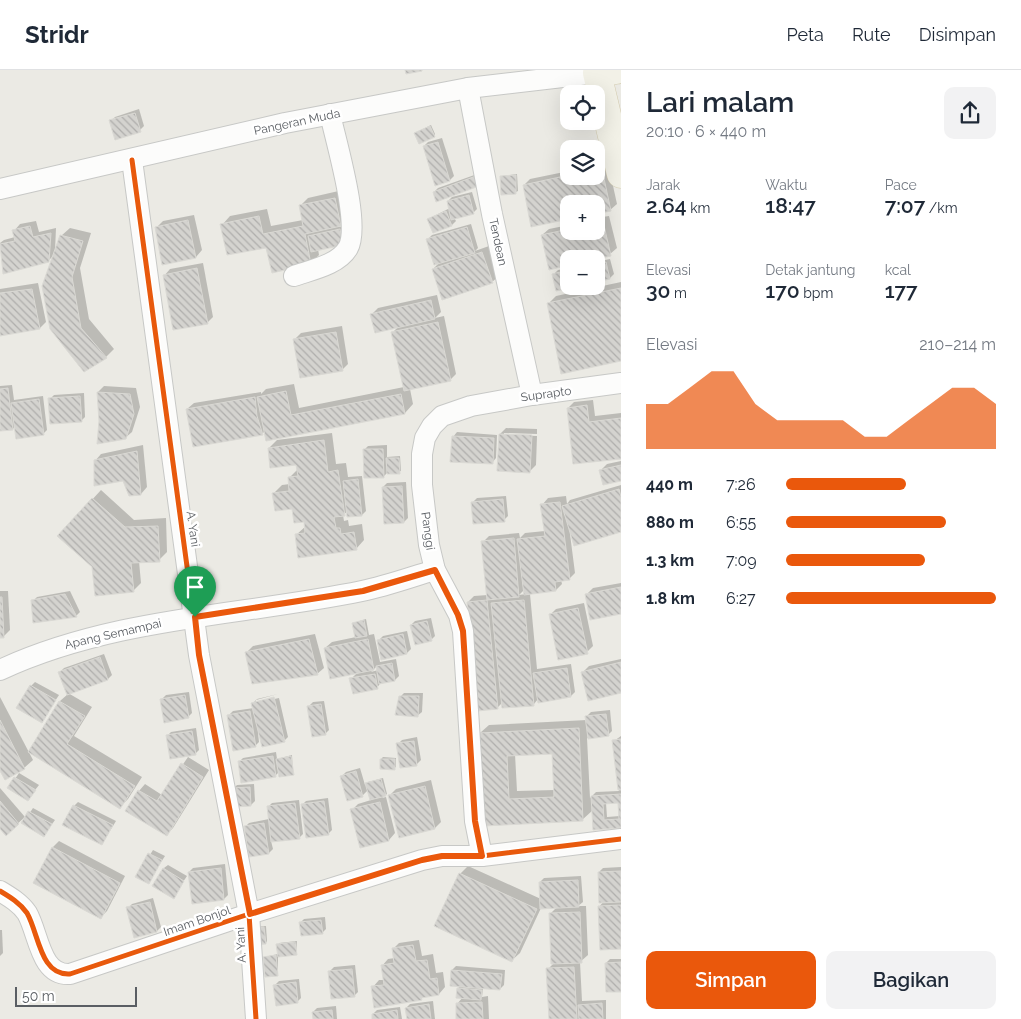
<!DOCTYPE html>
<html lang="id">
<head>
<meta charset="utf-8">
<style>
	body { margin:0; font-family:Raleway,sans-serif; background:#f2f2f3; color:#1f2937; height:100vh; display:flex; flex-direction:column; font-size:19px; white-space:nowrap }
	* { box-sizing:border-box; margin:0 }
	p { font-size:16px; color:#747a83 }
	.icon { flex:none; width:28px; height:28px; fill:none; stroke:currentColor; stroke-width:2; stroke-linecap:round; stroke-linejoin:round }
	.map { position:relative; flex:1; overflow:hidden }
	.sheet { display:flex; flex-direction:column; background:#fff; width:400px }
	.sheet>* { flex:none }
	.controls { position:absolute; left:560px; top:15px; display:grid; gap:10px }
	.controls a { display:grid; place-items:center; width:45px; height:45px; border-radius:10px; background:#fff; box-shadow:0 5px 20px #0002; font-size:25px }
	.scale { position:absolute; left:15px; bottom:12px; width:122px; box-sizing:border-box; padding-left:5px; border:2px solid #5a5e63; border-top:0; font-size:14px; line-height:18px; white-space:nowrap; color:#5a5e63; -webkit-text-stroke:4px #fff; paint-order:stroke }
	.pin { position:absolute; display:grid; place-items:center; width:42px; height:42px; color:#fff; margin:-51px -21px; border-radius:50% 50% 50% 0; rotate:-45deg; box-shadow:0 0 5px #0007 }
	.pin .icon { rotate:45deg }
	.round { display:grid; place-items:center; flex:none; width:52px; height:52px; border-radius:10px; background:#f2f2f3 }
	.overview { display:flex; align-items:center; justify-content:space-between; height:85px; padding:0 25px }
	h1 { font-size:28px; font-weight:600; line-height:38px }
	.stats { display:grid; grid-template-columns:repeat(3,1fr); gap:8px; height:85px; padding:5px 25px }
	.stats div { display:grid; align-content:center }
	.stats b { font-size:21px; font-weight:600 }
	.stats small { font-size:14px; font-weight:400 }
	.stats p { font-size:14px }
	.chart { height:140px; padding:10px 25px }
	.chart p { display:flex; justify-content:space-between }
	.chart svg { width:100%; height:90px; margin-top:5px; fill:#ea580c; opacity:.7 }
	.button { display:flex; gap:10px; margin-top:auto; padding:10px 25px }
	.button a { flex:1; height:58px; border-radius:10px; background:#ea580c; color:#fff; font-size:20px; font-weight:600; line-height:58px; text-align:center }
	.button a+a { background:#f2f2f3; color:#1f2937 }
	ul { padding:0 25px; list-style:none; font-size:16px }
	li { display:grid; grid-template-columns:80px 60px 1fr; align-items:center; height:38px }
	li i { height:12px; border-radius:6px; background:#ea580c }
	header { display:flex; align-items:center; gap:30px; box-sizing:border-box; height:70px; padding:0 25px; background:#fff; border-bottom:1px solid #e0e1e3 }
	header strong { font-size:24px }
	nav { display:flex; gap:28px; margin-inline-start:auto; font-size:18px }
	main { display:flex; flex:1; min-height:0 }
	.map>svg:first-child { display:block }
</style>
</head>
<body>
<header>
<strong>Stridr</strong>
<nav><a>Peta</a><a>Rute</a><a>Disimpan</a></nav>
</header>
<main>
<div class="map">
<svg width="621" height="949" viewBox="0 0 621 949">
	<defs>
		<pattern id="building-back-hatch" width="6" height="6" patternUnits="userSpaceOnUse" patternTransform="scale(1.25)"><rect width="6" height="6" fill="#d4d3cf"/><path d="M-1 5l2 2M0 0l6 6M5-1l2 2" fill="none" stroke="#afaeac"/></pattern>
	</defs>
	<rect width="100%" height="100%" fill="#ebeae4"/>
	<g fill="#0003" fill-rule="evenodd">
		<polygon points="139,39 144,56 140,60 111,51 115,47"/>
		<polygon points="431,55 435,64 434,66 415,63"/>
		<polygon points="442,68 454,106 450,110 424,76 428,72"/>
		<polygon points="608,93 617,134 610,140 596,134 524,115 530,109 569,101 569,106 596,106 596,95"/>
		<polygon points="480,103 483,111 434,122 438,118"/>
		<polygon points="517,104 518,121 516,122 502,106"/>
		<polygon points="343,120 349,147 339,157 344,156 347,170 318,179 319,185 311,193 222,155 230,146 267,139 271,156 303,150 300,136 308,128"/>
		<polygon points="472,122 477,139 473,143 454,148 456,151 452,155 434,162 428,149 450,138 448,131 452,127"/>
		<polygon points="194,145 202,180 196,187 163,194 156,158 163,151"/>
		<polygon points="609,146 617,178 610,184 542,165 549,159 569,155 569,161 596,161 596,148"/>
		<polygon points="36,151 39,162 56,158 55,181 61,166 70,158 91,163 80,198 89,249 114,279 106,287 85,300 54,185 49,190 4,203 0,173 4,170 15,167 14,161 20,154"/>
		<polygon points="471,154 478,178 475,181 489,176 499,206 492,212 433,199 441,191 428,169 432,165"/>
		<polygon points="610,189 614,204 610,208 596,211 596,192"/>
		<polygon points="203,193 213,247 207,253 164,206 170,199"/>
		<polygon points="569,198 569,216 557,220 554,204 558,200"/>
		<polygon points="621,212 621,290 548,234 556,226"/>
		<polygon points="38,213 46,252 40,258 0,265 0,219"/>
		<polygon points="437,225 441,242 435,248 444,246 456,304 450,310 410,319 413,334 405,343 267,370 265,361 262,364 187,339 194,333 261,322 261,324 266,319 294,314 299,338 404,317 393,262 398,257 372,244 378,238"/>
		<polygon points="342,256 348,294 342,300 294,270 301,263"/>
		<polygon points="12,315 14,330 43,326 47,360 43,364 15,356 13,359 0,360 0,316"/>
		<polygon points="104,316 136,318 140,337 132,362 125,368 100,351 98,322"/>
		<polygon points="84,323 85,347 81,351 50,329 54,325"/>
		<polygon points="593,330 595,346 621,343 621,388 568,338 574,332"/>
		<polygon points="506,358 537,359 537,364 504,363 504,365 537,366 536,395 530,401 500,364"/>
		<polygon points="457,362 497,365 496,388 492,393 453,367"/>
		<polygon points="332,363 336,394 346,393 348,407 362,406 366,441 362,445 348,446 348,441 343,445 344,451 348,450 349,456 362,454 364,470 356,479 296,465 306,456 305,450 274,423 282,415 290,414 289,408 298,399 297,393 269,378 277,370"/>
		<polygon points="143,375 147,417 141,424 95,391 101,384"/>
		<polygon points="387,375 387,387 400,386 401,401 387,403 384,406 365,407 364,380 368,376"/>
		<polygon points="621,391 621,410 601,400 607,394"/>
		<polygon points="406,412 408,448 404,452 383,417 387,413"/>
		<path d="M 621,415 L 621,461 L 570,464 L 575,503 L 569,509 L 561,510 L 562,514 L 556,520 L 530,524 L 537,599 L 571,594 L 575,622 L 571,626 L 538,629 L 534,634 L 502,633 L 497,638 L 468,532 L 474,526 L 488,525 L 483,472 L 489,466 L 519,463 L 520,468 L 525,463 L 545,461 L 542,435 L 548,428 L 566,426 L 567,434 L 570,430 ZM 525,519 L 526,524 L 519,525 Z"/>
		<polygon points="101,420 134,450 166,448 167,482 159,490 139,491 141,513 133,521 93,497 59,466"/>
		<polygon points="506,426 508,446 504,450 473,432 477,428"/>
		<polygon points="621,513 621,542 586,525 593,518"/>
		<polygon points="0,521 8,521 10,560 4,566 0,567"/>
		<polygon points="70,521 80,542 76,546 33,531 37,527"/>
		<polygon points="584,533 593,576 587,582 550,545 556,539"/>
		<polygon points="431,548 435,566 431,570 411,555 415,551"/>
		<path d="M 366,549 L 369,565 L 374,564 L 380,592 L 396,589 L 399,606 L 395,610 L 381,612 L 377,618 L 351,609 L 357,603 L 325,578 L 332,572 L 356,567 L 353,553 ZM 377,596 L 378,600 L 371,602 Z"/>
		<polygon points="407,561 411,579 407,583 379,570 383,566"/>
		<polygon points="315,564 324,598 317,604 246,583 253,576"/>
		<polygon points="104,584 112,605 108,609 68,623 92,637 74,666 142,707 128,729 120,737 30,682 60,631 68,624 60,602 64,598"/>
		<polygon points="621,589 621,621 582,603 589,596"/>
		<polygon points="35,612 59,625 42,651 31,616"/>
		<polygon points="189,622 192,643 188,647 162,629 166,625"/>
		<polygon points="404,623 423,623 422,642 417,646 400,627"/>
		<polygon points="278,624 256,630 256,633 279,628 288,667 284,671 258,663 259,672 255,676 229,645 233,641 254,638 253,633 257,629"/>
		<polygon points="0,627 33,690 24,698 5,708 0,698"/>
		<polygon points="324,631 329,660 325,664 309,636 313,632"/>
		<path d="M 610,640 L 612,661 L 608,665 L 587,668 L 590,728 L 596,722 L 619,721 L 614,671 L 621,666 L 621,757 L 594,759 L 593,740 L 582,750 L 485,755 L 480,663 L 489,655 L 587,650 L 587,646 L 591,642 ZM 554,682 L 555,720 L 517,721 L 515,684 ZM 619,732 L 620,746 L 607,747 L 606,733 Z"/>
		<polygon points="196,658 199,680 195,684 167,666 171,662"/>
		<polygon points="417,667 421,690 417,694 398,674 402,670"/>
		<polygon points="276,682 277,689 292,685 293,704 279,702 275,706 239,692 243,688"/>
		<polygon points="188,687 209,700 173,758 167,764 139,721 145,714 162,725"/>
		<polygon points="383,687 396,688 396,697 394,698 381,689"/>
		<polygon points="360,698 365,715 368,712 383,708 387,724 382,728 386,727 395,763 389,770 361,776 352,740 358,734 371,730 368,720 362,726 342,706 346,702"/>
		<polygon points="19,703 39,715 28,729 9,718"/>
		<polygon points="431,710 441,752 435,758 390,725 396,719"/>
		<polygon points="254,714 255,731 251,735 233,719 237,715"/>
		<polygon points="0,718 25,747 6,764 0,757"/>
		<polygon points="328,728 332,760 328,764 301,736 306,731"/>
		<polygon points="299,730 303,764 299,768 271,771 273,779 269,783 245,757 249,753 269,749 268,737 272,733"/>
		<polygon points="78,732 116,751 102,774 74,736"/>
		<polygon points="33,738 55,750 44,765 23,753"/>
		<polygon points="59,771 125,806 107,841 101,847 35,812 53,777"/>
		<polygon points="153,780 165,786 148,812 137,806"/>
		<polygon points="225,794 228,825 224,829 189,802 193,798"/>
		<polygon points="168,795 187,806 173,827 164,798"/>
		<polygon points="468,796 541,829 540,812 544,808 581,806 583,832 578,836 586,836 588,885 580,892 582,931 606,930 606,949 550,949 548,899 553,894 550,844 557,837 541,838 520,883 511,891 460,804"/>
		<polygon points="621,797 621,878 599,837 604,831 599,802 603,798"/>
		<polygon points="153,828 161,857 157,861 128,838 132,834"/>
		<polygon points="325,847 326,859 322,863 300,853 304,849"/>
		<polygon points="266,856 267,871 266,873 254,857"/>
		<polygon points="0,860 2,860 3,883 0,886"/>
		<polygon points="419,870 422,886 433,884 436,903 443,902 445,917 439,924 424,926 421,929 373,917 379,910 384,910 382,896 388,889 395,888 393,879 399,873"/>
		<polygon points="297,871 296,884 278,886 278,905 264,887 278,884 279,873"/>
		<polygon points="610,889 621,889 621,920 606,893"/>
		<polygon points="355,895 358,922 354,926 330,901 334,897"/>
		<polygon points="456,896 505,900 504,915 500,919 483,918 482,927 488,926 489,949 458,949 457,934 463,927 458,918 461,916 452,900"/>
		<polygon points="299,909 301,928 297,932 275,915 279,911"/>
		<polygon points="433,931 435,949 408,949 406,938 410,934"/>
		<polygon points="336,936 337,949 314,949 313,942 317,938"/>
		<polygon points="400,937 402,949 374,949 373,944 377,940"/>
	</g>
	<g fill="url(#building-back-hatch)" stroke="#dad9d4" fill-rule="evenodd">
		<polygon points="405,0 422,0 422,1 406,4"/>
		<polygon points="135,43 141,62 115,70 109,50"/>
		<polygon points="430,56 435,67 419,74 414,63"/>
		<polygon points="438,72 450,111 435,116 423,76"/>
		<polygon points="602,99 611,141 596,144 596,134 569,134 569,149 531,157 523,115 569,105 596,106 596,100"/>
		<polygon points="516,105 516,124 501,125 500,106"/>
		<polygon points="476,106 479,116 436,132 433,122"/>
		<polygon points="469,125 474,144 451,150 447,131"/>
		<polygon points="335,128 341,156 305,164 311,194 272,203 266,178 227,185 220,154 259,146 263,164 303,156 299,135"/>
		<polygon points="446,141 452,156 433,163 427,149"/>
		<polygon points="188,150 196,188 162,195 155,157"/>
		<polygon points="603,151 611,186 596,189 569,189 569,195 549,200 541,165 569,159 569,161 596,161 596,153"/>
		<polygon points="30,156 33,167 51,163 49,192 3,204 0,174 15,171 12,160"/>
		<polygon points="467,157 475,183 434,195 426,169"/>
		<polygon points="340,159 343,175 311,182 308,166"/>
		<polygon points="60,165 83,171 72,207 81,258 107,288 84,302 50,259 42,216"/>
		<polygon points="482,182 493,213 442,230 432,199"/>
		<polygon points="606,192 610,209 596,212 596,194"/>
		<polygon points="197,198 208,254 173,260 163,205"/>
		<polygon points="569,200 569,216 579,216 556,221 552,204"/>
		<polygon points="621,218 621,291 561,304 547,233"/>
		<polygon points="32,219 40,259 0,266 0,223"/>
		<polygon points="431,230 435,249 375,263 370,244"/>
		<polygon points="438,252 451,311 404,321 391,262"/>
		<polygon points="336,262 343,301 300,308 293,269"/>
		<polygon points="8,318 13,360 0,361 0,319"/>
		<polygon points="286,321 291,345 401,324 405,344 266,371 257,327"/>
		<polygon points="97,322 130,324 134,344 126,369 97,374 99,351"/>
		<polygon points="80,326 82,352 50,354 48,328"/>
		<polygon points="255,327 257,346 263,365 193,377 186,339"/>
		<polygon points="39,329 44,365 16,369 11,333"/>
		<polygon points="587,335 589,352 621,348 621,389 573,394 567,338"/>
		<polygon points="499,364 532,365 530,403 497,401"/>
		<polygon points="452,366 494,368 493,394 450,392"/>
		<polygon points="324,370 328,402 338,400 345,446 334,447 336,458 340,458 341,464 354,462 357,480 298,488 295,464 305,463 304,452 294,453 292,439 275,441 272,423 289,421 288,407 298,406 296,395 270,398 268,378"/>
		<polygon points="363,379 383,379 384,408 364,408"/>
		<polygon points="137,381 141,425 129,426 123,411 94,416 94,390"/>
		<polygon points="386,388 399,388 400,404 387,404"/>
		<polygon points="621,395 621,411 603,415 599,400"/>
		<polygon points="358,409 362,446 347,447 343,411"/>
		<polygon points="402,416 404,453 384,454 382,417"/>
		<polygon points="619,419 621,427 621,462 574,476 562,436"/>
		<polygon points="92,428 125,457 158,456 160,492 131,493 134,522 95,526 92,497 57,466"/>
		<polygon points="503,429 505,452 473,454 471,432"/>
		<polygon points="560,432 570,510 555,512 556,521 524,525 517,469 545,466 540,434"/>
		<polygon points="514,468 519,527 487,530 481,471"/>
		<polygon points="621,517 621,544 590,550 585,524"/>
		<polygon points="65,524 77,547 33,553 31,530"/>
		<polygon points="0,527 2,527 4,568 0,568"/>
		<polygon points="487,530 498,639 477,641 467,532"/>
		<polygon points="524,530 534,636 502,638 491,533"/>
		<polygon points="578,538 588,584 558,590 549,544"/>
		<polygon points="364,550 367,566 355,568 352,553"/>
		<polygon points="427,551 432,571 415,575 410,555"/>
		<polygon points="403,564 407,584 381,590 377,570"/>
		<polygon points="309,569 318,605 252,614 245,582"/>
		<polygon points="368,569 374,600 330,609 324,578"/>
		<polygon points="100,587 108,610 67,625 58,602"/>
		<polygon points="621,592 621,623 588,631 581,602"/>
		<polygon points="392,593 395,611 379,614 376,596"/>
		<polygon points="567,598 571,627 538,633 533,603"/>
		<polygon points="375,604 378,619 353,624 349,608"/>
		<polygon points="30,615 56,630 42,653 16,638"/>
		<polygon points="185,625 189,648 164,653 160,629"/>
		<polygon points="399,626 419,626 418,647 395,645"/>
		<polygon points="274,627 285,672 262,677 251,633"/>
		<polygon points="59,631 85,646 67,674 135,716 120,739 28,682"/>
		<polygon points="321,634 326,665 312,667 307,636"/>
		<polygon points="250,641 256,677 233,681 227,645"/>
		<polygon points="606,644 609,666 588,669 585,646"/>
		<polygon points="0,650 25,699 5,710 0,701"/>
		<path d="M 579,658 L 583,751 L 484,756 L 479,663 ZM 552,684 L 554,727 L 509,729 L 507,686 Z"/>
		<polygon points="192,661 196,685 170,689 166,665"/>
		<polygon points="621,669 621,720 618,720 612,670"/>
		<polygon points="414,671 417,696 400,698 396,673"/>
		<polygon points="273,686 276,707 241,713 238,691"/>
		<polygon points="291,686 294,705 279,707 276,689"/>
		<polygon points="380,689 395,689 395,700 380,699"/>
		<polygon points="181,693 203,707 167,766 125,741 138,720 157,731"/>
		<polygon points="356,701 363,727 347,731 340,706"/>
		<polygon points="14,707 36,720 28,731 7,718"/>
		<polygon points="381,709 386,726 370,730 365,713"/>
		<polygon points="425,716 435,759 399,768 388,725"/>
		<polygon points="250,717 251,736 233,737 232,718"/>
		<path d="M 621,724 L 621,758 L 593,760 L 591,726 ZM 618,733 L 619,749 L 604,750 L 603,734 Z"/>
		<polygon points="0,731 19,754 6,766 0,759"/>
		<polygon points="324,731 329,765 306,768 301,734"/>
		<polygon points="380,732 389,771 360,778 350,739"/>
		<polygon points="295,733 300,769 271,772 267,736"/>
		<polygon points="73,735 113,755 102,775 62,755"/>
		<polygon points="28,741 52,754 44,767 21,753"/>
		<polygon points="264,753 269,784 249,787 244,756"/>
		<polygon points="52,777 120,813 101,849 33,813"/>
		<polygon points="148,783 162,790 149,814 135,807"/>
		<polygon points="163,798 184,811 174,829 152,816"/>
		<polygon points="221,798 224,830 192,834 188,802"/>
		<polygon points="621,801 621,832 599,833 598,802"/>
		<polygon points="459,803 537,839 512,892 434,856"/>
		<polygon points="578,810 579,837 540,839 539,812"/>
		<polygon points="150,832 157,862 134,868 126,837"/>
		<polygon points="621,835 621,879 600,880 598,836"/>
		<polygon points="580,842 582,893 551,894 549,843"/>
		<polygon points="321,850 323,864 301,866 299,852"/>
		<polygon points="264,857 266,874 252,875 251,858"/>
		<polygon points="295,872 297,885 278,887 276,874"/>
		<polygon points="413,875 416,891 427,890 430,909 437,908 439,925 421,928 422,930 374,938 371,916 384,915 381,895 394,893 392,878"/>
		<polygon points="276,885 278,906 265,907 263,887"/>
		<polygon points="621,892 621,922 606,922 605,893"/>
		<polygon points="574,897 577,949 549,949 546,898"/>
		<polygon points="352,899 355,927 331,929 328,901"/>
		<polygon points="451,900 502,904 500,920 450,916"/>
		<polygon points="296,912 298,933 276,936 273,915"/>
		<polygon points="457,918 482,920 481,930 456,928"/>
		<polygon points="482,932 483,949 456,949 456,933"/>
		<polygon points="602,933 603,949 579,949 578,935"/>
		<polygon points="429,934 431,949 407,949 405,938"/>
		<polygon points="332,940 333,949 313,949 312,942"/>
		<polygon points="397,940 398,949 372,949 372,944"/>
	</g>
	<g fill="none" stroke-linecap="round" stroke-linejoin="round">
		<defs>
			<g id="minor">
				<polyline points="468,18 492,144 532,325"/>
				<polyline points="132,90 199,585 249,844 256,949"/>
				<polyline points="0,119 285,53 374,36 468,18 597,3"/>
				<path d="M 294,206 C 311,200 338,195 348,178 C 361,155 336,72 330,44"/>
				<path d="M 0,600 C 114,547 241,546 362,521 C 387,516 411,507 435,500"/>
				<polyline points="482,786 475,751 463,561 459,545 435,500 429,475 422,415 422,384 425,368 432,356 442,346 471,336 532,325 621,313"/>
				<path d="M 0,821 C 10,827 20,833 27,843 C 39,864 40,906 70,904 L 249,844 L 422,790 L 442,786 L 482,786 L 621,769"/>
			</g>
			<polyline id="primary" points="616,0 597,3 621,104"/>
		</defs>
		<use href="#minor" stroke="#c7c8c6" stroke-width="22"/>
		<use href="#primary" stroke="#d4ccb0" stroke-width="29"/>
		<use href="#minor" stroke="#fcfcfb" stroke-width="20"/>
		<use href="#primary" stroke="#f2f1e7" stroke-width="28"/>
		<defs>
			<g id="cycleway">
				<polyline points="132,90 199,585 249,844 256,949"/>
				<path d="M 0,821 C 10,827 20,833 27,843 C 39,864 40,906 70,904 L 249,844 L 422,790 L 442,786 L 482,786 L 621,769"/>
			</g>
		</defs>
		<use href="#cycleway" stroke="#fff" stroke-width="8"/>
		<use href="#cycleway" stroke="#e8590c" stroke-width="5"/>
	</g>
	<g fill="none" stroke-linecap="round" stroke-linejoin="round">
		<defs>
			<polygon id="route" points="435,500 458,545 463,561 475,751 482,786 442,786 422,790 250,844 199,585 195,547 363,521"/>
		</defs>
		<use href="#route" stroke="#fff" stroke-width="10"/>
		<use href="#route" stroke="#ea580c" stroke-width="6"/>
	</g>
	<g text-anchor="middle" stroke-width="5" stroke-linejoin="round" paint-order="stroke">
		<g font-size="12" fill="#5a5e63" stroke="#fff">
			<text transform="translate(297 52) rotate(-12)" y="4">Pangeran Muda</text>
			<text transform="translate(498 172) rotate(78)" y="4">Tendean</text>
			<text transform="translate(546 324) rotate(-8)" y="4">Suprapto</text>
			<text transform="translate(193 459) rotate(82)" y="4">A. Yani</text>
			<text transform="translate(428 461) rotate(82)" y="4">Panggi</text>
			<text transform="translate(113 564) rotate(-13)" y="4">Apang Semampai</text>
			<text transform="translate(197 851) rotate(-19)" y="4">Imam Bonjol</text>
			<text transform="translate(241 875) rotate(-93)" y="4">A. Yani</text>
		</g>
	</g>
</svg>
<div class="controls">
<a><svg class="icon" aria-label="locate" viewBox="0 0 24 24"><circle cx="12" cy="12" r="6"/><path d="M12 2v4M12 18v4M2 12h4M18 12h4"/></svg></a>
<a><svg class="icon" aria-label="layers" viewBox="0 0 24 24"><path d="M12 4l9 5-9 5-9-5zM3 14l9 5 9-5"/></svg></a>
<a>+</a>
<a>−</a>
</div>
<div class="scale">50 m</div>
<div class="pin" style="left:195px;top:547px;background:#1e9e55"><svg class="icon" aria-label="arrive" viewBox="0 0 24 24"><path d="M6 21V4h12l-3 4 3 4H6"/></svg></div>
</div>
<section class="sheet">
<div class="overview"><div><h1>Lari malam</h1><p>20:10 · 6 × 440 m</p></div><a class="round"><svg class="icon" aria-label="share" viewBox="0 0 24 24"><path d="M12 15V3M7 8l5-5 5 5M5 13v7h14v-7"/></svg></a></div>
<div class="stats">
<div><p>Jarak</p><b>2.64<small> km</small></b></div>
<div><p>Waktu</p><b>18:47</b></div>
<div><p>Pace</p><b>7:07<small> /km</small></b></div>
</div>
<div class="stats">
<div><p>Elevasi</p><b>30<small> m</small></b></div>
<div><p>Detak jantung</p><b>170<small> bpm</small></b></div>
<div><p>kcal</p><b>177</b></div>
</div>
<div class="chart"><p><span>Elevasi</span>210–214 m</p>
<svg viewBox="0 0 160 44" preserveAspectRatio="none"><path d="M0 44V22L10 22L20 14L30 6L40 6L50 22L60 30L70 30L80 30L90 30L100 38L110 38L120 30L130 22L140 14L150 14L160 22V44z"/></svg>
</div>
<ul>
<li><b>440 m</b>7:26<i style="width:57%"></i></li>
<li><b>880 m</b>6:55<i style="width:76%"></i></li>
<li><b>1.3 km</b>7:09<i style="width:66%"></i></li>
<li><b>1.8 km</b>6:27<i style="width:100%"></i></li>
</ul>
<div class="button"><a>Simpan</a><a>Bagikan</a></div>
</section>
</main>
</body>
</html>
